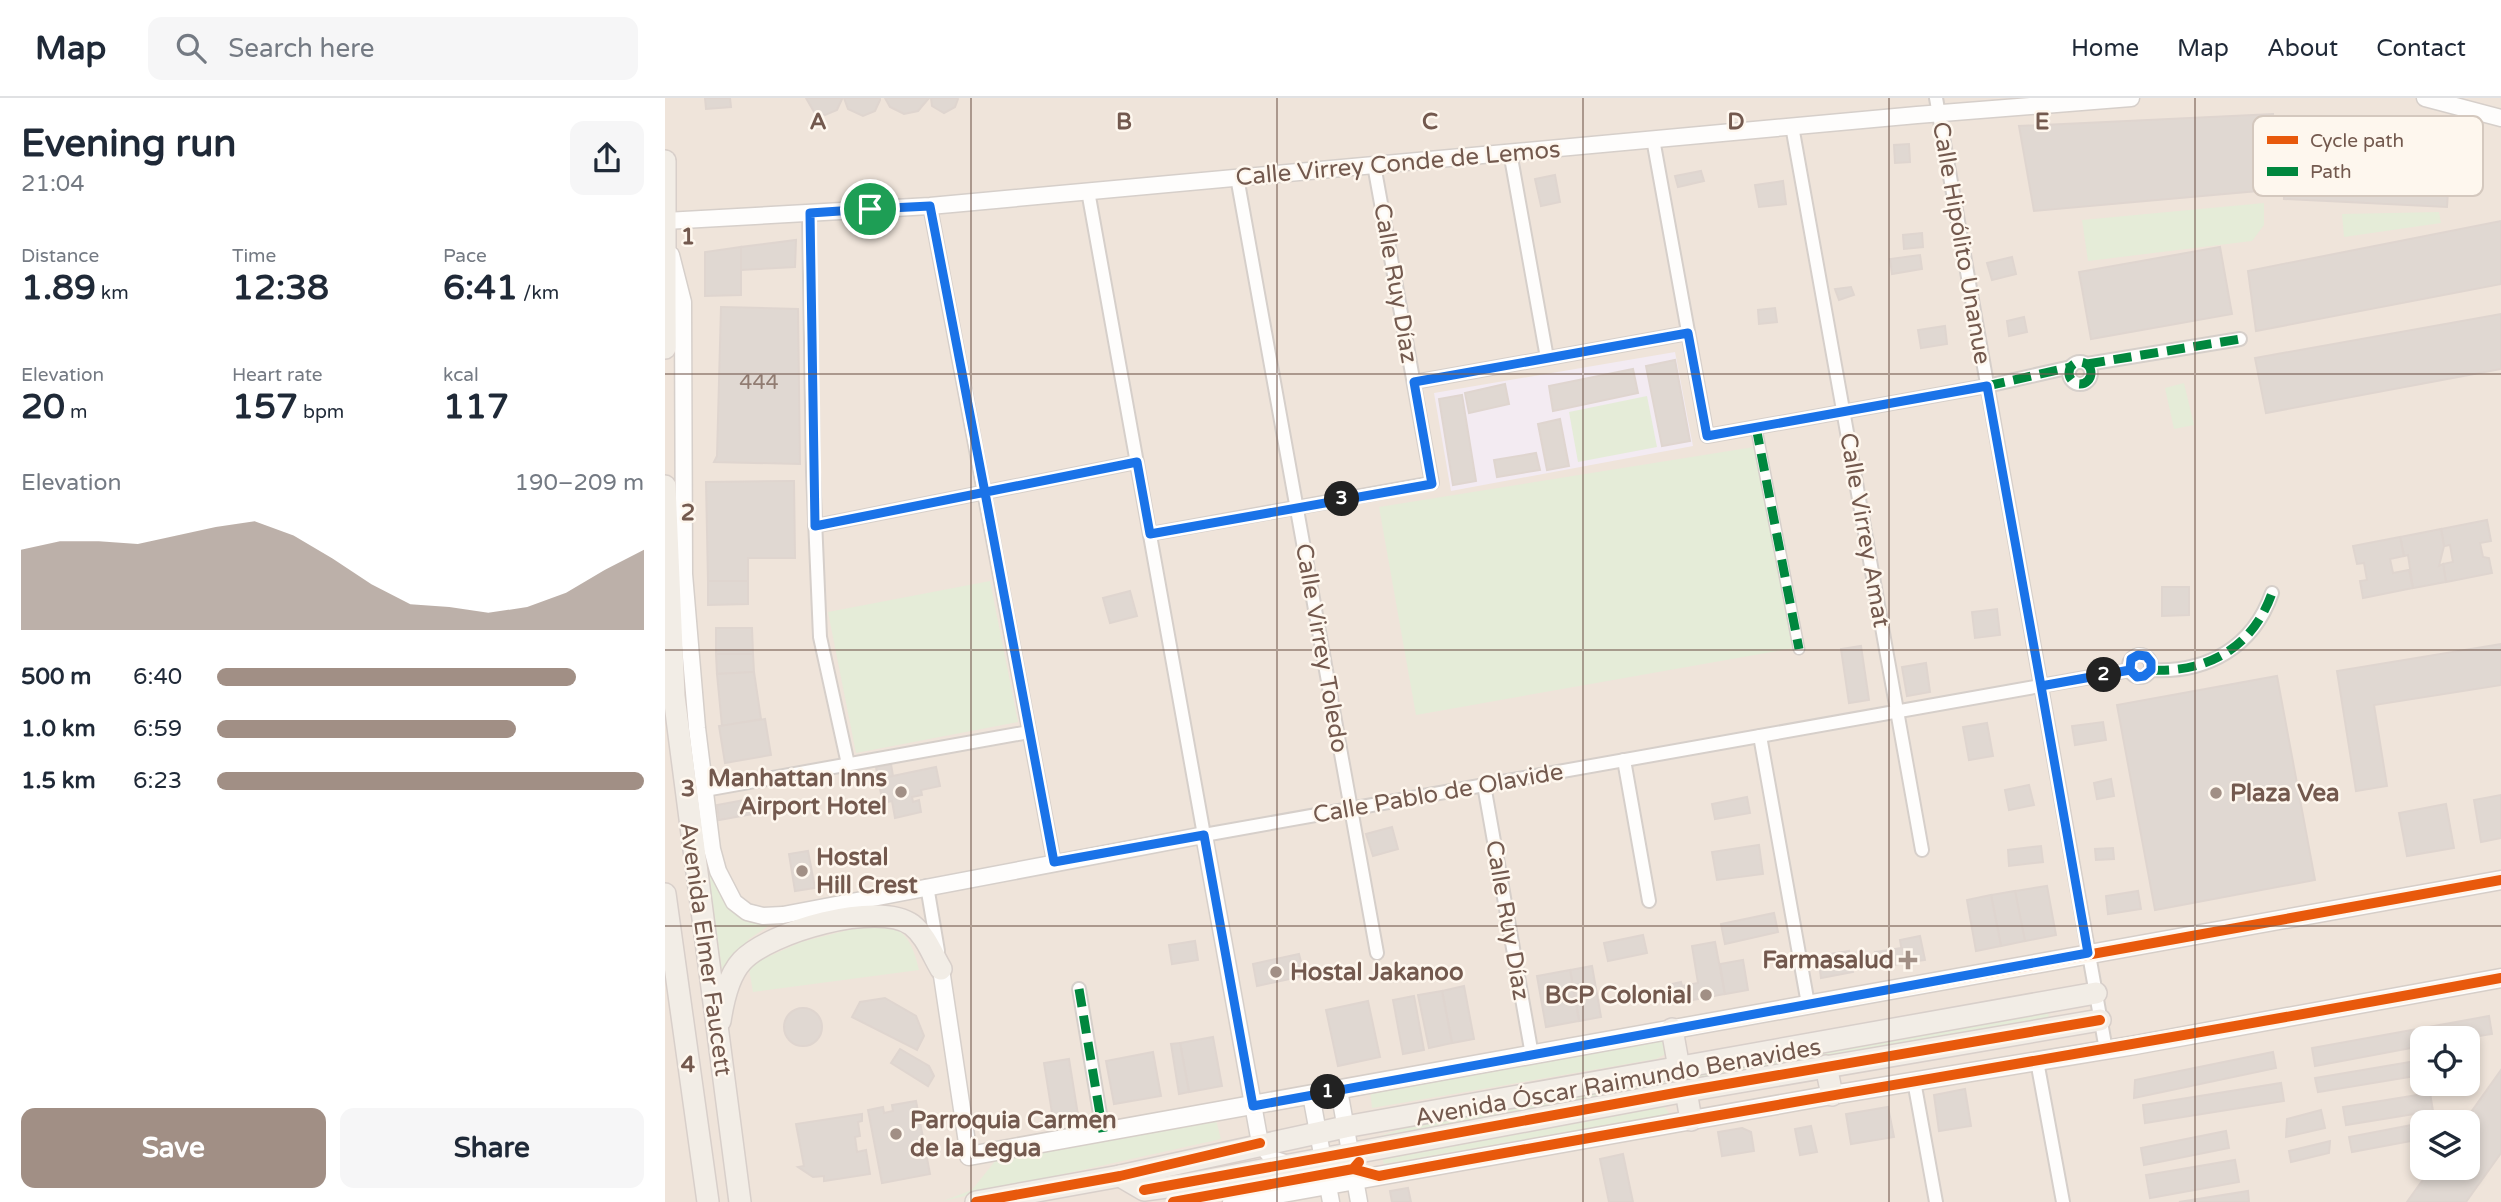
<!DOCTYPE html>
<html lang="en">
<head>
<meta charset="utf-8">
<style>
	body { margin:0; font-family:"Varela Round",sans-serif; background:#f6f6f7; color:#1f2937; height:100vh; display:flex; flex-direction:column; font-size:26px; white-space:nowrap }
	* { box-sizing:border-box; margin:0 }
	p { font-size:23px; color:#747a83 }
	.icon { flex:none; width:38px; height:38px; fill:none; stroke:currentColor; stroke-width:2; stroke-linecap:round; stroke-linejoin:round }
	.map { position:relative; flex:1; overflow:hidden }
	.sheet { display:flex; flex-direction:column; background:#fff; width:665px }
	.sheet>* { flex:none }
	.controls { position:absolute; left:1745px; top:928px; display:grid; gap:14px }
	.controls a { display:grid; place-items:center; width:70px; height:70px; border-radius:14px; background:#fff; box-shadow:0 4px 10px #0003; font-size:35px }
	.pin { position:absolute; display:grid; place-items:center; width:60px; height:60px; color:#fff; margin:-30px; border:4px solid #fff; border-radius:50%; box-shadow:0 2px 7px #0007 }
	.km { position:absolute; width:35px; height:35px; margin:-18px; border-radius:50%; background:#222; color:#fff; font-size:19px; line-height:35px; text-align:center }
	.round { display:grid; place-items:center; flex:none; width:74px; height:74px; border-radius:14px; background:#f6f6f7 }
	.overview { display:flex; align-items:center; justify-content:space-between; height:119px; padding:0 21px }
	h1 { font-size:38px; font-weight:700; line-height:52px }
	.metrics { display:grid; grid-template-columns:repeat(3,1fr); gap:10px; height:119px; padding:7px 21px }
	.metrics div { display:grid; align-content:center }
	.metrics b { font-size:35px; font-weight:700 }
	.metrics small { font-size:19px; font-weight:400 }
	.metrics p { font-size:19px }
	.chart { height:196px; padding:14px 21px }
	.chart p { display:flex; justify-content:space-between }
	.chart svg { width:100%; height:126px; margin-top:7px; fill:#a18f85; opacity:.7 }
	.action { display:flex; gap:14px; margin-top:auto; padding:14px 21px }
	.action a { flex:1; height:80px; border-radius:14px; background:#a18f85; color:#fff; font-size:28px; font-weight:700; line-height:80px; text-align:center }
	.action a+a { background:#f6f6f7; color:#1f2937 }
	ul { padding:0 21px; list-style:none; font-size:23px }
	li { display:grid; grid-template-columns:112px 84px 1fr; align-items:center; height:52px }
	li i { height:18px; border-radius:9px; background:#a18f85 }
	header { display:flex; align-items:center; gap:42px; box-sizing:border-box; height:98px; padding:0 35px; background:#fff; border-bottom:2px solid #e0e1e3 }
	header strong { font-size:33px }
	nav { display:flex; gap:38px; margin-inline-start:auto; font-size:24px }
	.search { width:490px; height:63px; background:#f6f6f7; display:flex; align-items:center; gap:18px; box-sizing:border-box; padding:0 24px; border-radius:14px; color:#747a83; font-size:26px }
	main { display:flex; flex:1; min-height:0 }
	.map>svg:first-child { display:block }
</style>
</head>
<body>
<header>
<strong>Map</strong>
<div class="search"><svg class="icon" aria-label="search" viewBox="0 0 24 24"><circle cx="10" cy="10" r="6"/><path d="M15 15l6 6"/></svg>Search here</div>
<nav><a>Home</a><a>Map</a><a>About</a><a>Contact</a></nav>
</header>
<main>
<section class="sheet">
<div class="overview"><div><h1>Evening run</h1><p>21:04</p></div><a class="round"><svg class="icon" aria-label="share" viewBox="0 0 24 24"><path d="M12 15V3M7 8l5-5 5 5M5 13v7h14v-7"/></svg></a></div>
<div class="metrics">
<div><p>Distance</p><b>1.89<small> km</small></b></div>
<div><p>Time</p><b>12:38</b></div>
<div><p>Pace</p><b>6:41<small> /km</small></b></div>
</div>
<div class="metrics">
<div><p>Elevation</p><b>20<small> m</small></b></div>
<div><p>Heart rate</p><b>157<small> bpm</small></b></div>
<div><p>kcal</p><b>117</b></div>
</div>
<div class="chart"><p><span>Elevation</span>190–209 m</p>
<svg viewBox="0 0 160 44" preserveAspectRatio="none"><path d="M0 44V16L10 13L20 13L30 14L40 11L50 8L60 6L70 11L80 19L90 28L100 35L110 36L120 38L130 36L140 31L150 23L160 16V44z"/></svg>
</div>
<ul>
<li><b>500 m</b>6:40<i style="width:84%"></i></li>
<li><b>1.0 km</b>6:59<i style="width:70%"></i></li>
<li><b>1.5 km</b>6:23<i style="width:100%"></i></li>
</ul>
<div class="action"><a>Save</a><a>Share</a></div>
</section>
<div class="map">
<svg width="1836" height="1104" viewBox="0 0 1836 1104">
	<rect width="100%" height="100%" fill="#f7f2ec"/>
	<path fill="#efe4da" fill-rule="evenodd" d="M 0,0 L 1836,0 L 1836,1104 L 0,1104 ZM 1757,940 L 1802,940 L 1802,985 L 1757,985 ZM 1757,1024 L 1802,1024 L 1802,1069 L 1757,1069 Z"/>
	<polygon fill="#f3ebf2" points="1010,254 1028,348 786,393 769,295"/>
	<g fill="#e5ecd8">
		<polygon points="1599,105 1599,127 1587,143 1423,163 1417,122"/>
		<polygon points="1774,114 1776,125 1679,139 1677,116"/>
		<polygon points="1519,285 1529,327 1509,331 1500,290"/>
		<polygon points="982,298 992,349 913,364 904,314"/>
		<polygon points="1089,349 1129,550 751,617 714,409"/>
		<polygon points="325,483 353,624 191,655 163,514"/>
		<polygon points="41,758 62,799 81,822 105,827 84,841 58,879"/>
		<path d="M 203,827 C 239,826 246,840 254,872 L 88,894 L 84,871 L 87,866 L 136,844 Z"/>
		<polygon points="1381,910 1385,922 715,1038 784,1015"/>
		<polygon points="990,939 1001,946 1001,956 991,961 707,1010 705,992"/>
		<polygon points="996,1005 1005,1016 719,1066 715,1055"/>
		<polygon points="551,1022 556,1041 278,1103 307,1092 334,1058"/>
	</g>
	<g fill="#e0d8d2" stroke="#dfd5cf" stroke-width="2">
		<polygon points="40,0 65,0 66,9 41,11"/>
		<polygon points="141,0 177,0 177,1 172,12 160,17 149,14"/>
		<polygon points="179,0 215,0 215,2 210,13 198,18 183,11"/>
		<polygon points="220,0 264,0 253,13 239,16 225,9"/>
		<polygon points="266,0 292,0 293,1 290,9 279,15 267,8"/>
		<polygon points="1608,16 1604,92 1369,113 1354,28"/>
		<polygon points="1623,33 1775,37 1786,46 1782,109 1619,101 1620,43"/>
		<polygon points="1244,46 1245,64 1230,65 1229,47"/>
		<polygon points="1036,73 1039,83 1013,89 1010,78"/>
		<polygon points="890,77 895,104 876,108 870,81"/>
		<polygon points="1118,83 1121,106 1094,109 1090,87"/>
		<polygon points="1836,123 1836,186 1591,233 1583,173"/>
		<polygon points="1257,135 1258,149 1239,151 1238,137"/>
		<polygon points="131,142 130,169 76,172 76,149"/>
		<polygon points="76,149 76,197 40,198 40,154"/>
		<polygon points="1555,149 1567,216 1426,241 1414,174"/>
		<polygon points="1255,157 1257,171 1227,176 1225,161"/>
		<polygon points="1347,159 1351,176 1327,182 1322,165"/>
		<polygon points="1186,189 1189,197 1174,202 1170,191"/>
		<polygon points="56,209 133,211 135,366 49,364 52,358"/>
		<polygon points="1110,210 1112,224 1094,226 1093,212"/>
		<polygon points="1836,216 1836,271 1601,315 1590,260"/>
		<polygon points="1359,219 1362,234 1344,238 1342,223"/>
		<polygon points="1280,228 1282,246 1256,250 1253,232"/>
		<polygon points="1010,262 1025,343 997,348 981,268"/>
		<polygon points="968,271 973,295 888,313 884,288"/>
		<polygon points="840,286 844,306 804,315 800,295"/>
		<polygon points="797,297 811,383 788,387 774,301"/>
		<polygon points="895,321 904,368 882,372 873,326"/>
		<polygon points="871,355 875,372 832,379 829,362"/>
		<polygon points="129,383 130,460 83,460 83,483 43,483 41,384"/>
		<polygon points="1822,422 1826,443 1815,445 1818,459 1824,460 1827,475 1781,484 1778,466 1788,464 1785,447 1779,448 1776,431"/>
		<polygon points="1776,431 1779,448 1774,468 1778,466 1781,484 1748,490 1743,457 1739,458 1735,439"/>
		<polygon points="1735,439 1739,458 1725,461 1728,475 1744,472 1748,490 1698,500 1695,483 1702,482 1699,465 1692,466 1688,448"/>
		<polygon points="43,483 83,483 83,506 43,507"/>
		<polygon points="1497,489 1524,489 1524,517 1497,518"/>
		<polygon points="465,493 472,518 445,525 438,500"/>
		<polygon points="1332,511 1335,537 1310,540 1307,514"/>
		<polygon points="51,530 87,530 88,556 51,556"/>
		<polygon points="1836,546 1836,587 1709,607 1722,688 1691,693 1672,573"/>
		<polygon points="1196,548 1204,602 1184,605 1176,551"/>
		<polygon points="51,556 88,556 89,574 52,576"/>
		<polygon points="1261,565 1265,594 1242,598 1237,569"/>
		<polygon points="89,574 96,621 57,628 52,576"/>
		<polygon points="1612,578 1650,782 1490,812 1452,607"/>
		<polygon points="100,621 106,657 60,665 54,628"/>
		<polygon points="1438,624 1441,642 1410,647 1407,628"/>
		<polygon points="1322,625 1328,658 1304,662 1298,629"/>
		<polygon points="226,666 228,678 213,681 211,669"/>
		<polygon points="271,669 275,688 256,692 257,697 247,699 248,704 254,702 256,714 230,720 227,703 218,705 213,681"/>
		<polygon points="1446,681 1449,698 1432,701 1429,685"/>
		<polygon points="1364,687 1369,707 1344,712 1340,692"/>
		<polygon points="1836,697 1836,740 1816,744 1809,702"/>
		<polygon points="1082,699 1085,715 1050,721 1047,706"/>
		<polygon points="85,701 88,716 54,722 52,707"/>
		<polygon points="1781,706 1789,750 1742,758 1734,715"/>
		<polygon points="727,729 733,751 708,758 701,736"/>
		<polygon points="1094,747 1098,776 1052,782 1047,754"/>
		<polygon points="1376,748 1378,764 1344,768 1343,752"/>
		<polygon points="1448,750 1449,761 1431,762 1430,751"/>
		<polygon points="143,753 150,790 130,793 124,756"/>
		<polygon points="1382,788 1391,837 1360,843 1350,793"/>
		<polygon points="1350,793 1360,843 1336,848 1326,797"/>
		<polygon points="1473,793 1476,811 1443,816 1441,798"/>
		<polygon points="1326,797 1336,848 1311,853 1302,802"/>
		<polygon points="1109,815 1113,834 1060,846 1056,826"/>
		<polygon points="978,837 982,855 943,863 939,845"/>
		<polygon points="1255,838 1260,862 1239,865 1235,842"/>
		<polygon points="530,843 533,862 507,866 504,847"/>
		<polygon points="1050,844 1060,896 1011,905 1007,886 1016,884 1017,888 1033,885 1027,848"/>
		<polygon points="1237,850 1239,865 1213,870 1210,854"/>
		<polygon points="1184,853 1188,874 1156,880 1153,858"/>
		<polygon points="634,856 637,868 632,870 634,879 592,888 588,866"/>
		<polygon points="1078,862 1083,892 1060,896 1055,866"/>
		<polygon points="927,868 936,919 914,923 905,872"/>
		<polygon points="905,872 914,923 881,929 872,878"/>
		<polygon points="799,888 809,941 787,945 777,893"/>
		<polygon points="777,893 787,945 764,950 753,897"/>
		<polygon points="749,898 759,952 738,956 728,902"/>
		<polygon points="220,900 251,918 259,938 252,952 187,919 195,904"/>
		<polygon points="703,903 715,959 673,968 661,912"/>
		<circle cx="138" cy="929" r="19"/>
		<polygon points="1824,918 1827,936 1802,940 1757,940 1757,948 1650,968 1647,950"/>
		<polygon points="548,939 557,988 524,994 515,945"/>
		<polygon points="515,945 524,994 514,996 506,946"/>
		<polygon points="235,951 264,968 269,978 263,988 226,965"/>
		<polygon points="1811,953 1814,967 1802,969 1802,954"/>
		<polygon points="488,954 496,998 449,1006 441,963"/>
		<polygon points="1608,954 1611,970 1469,1000 1470,982"/>
		<polygon points="404,961 413,1017 388,1021 379,965"/>
		<polygon points="1757,962 1757,977 1653,994 1650,980"/>
		<polygon points="1836,972 1836,1055 1801,1104 1742,1104 1767,1069 1802,1069 1802,1024 1799,1024"/>
		<polygon points="1616,985 1619,1003 1480,1025 1478,1007"/>
		<polygon points="1300,991 1306,1028 1274,1033 1269,997"/>
		<polygon points="1765,995 1768,1013 1681,1027 1678,1009"/>
		<polygon points="251,1003 265,1076 217,1085 203,1012 218,1009 219,1015 228,1013 227,1007"/>
		<polygon points="1223,1009 1229,1039 1186,1046 1181,1016"/>
		<polygon points="1656,1012 1660,1030 1621,1039 1622,1021"/>
		<polygon points="197,1016 197,1023 193,1024 195,1038 190,1039 192,1054 201,1052 205,1076 159,1083 159,1078 148,1079 133,1069 139,1068 131,1026"/>
		<polygon points="1757,1025 1757,1041 1687,1054 1684,1039"/>
		<polygon points="1146,1028 1152,1054 1135,1057 1130,1031"/>
		<polygon points="1077,1030 1086,1034 1089,1053 1057,1058 1053,1034"/>
		<polygon points="1561,1033 1564,1050 1479,1067 1476,1050"/>
		<polygon points="1665,1043 1664,1055 1626,1064 1624,1053"/>
		<polygon points="958,1056 968,1104 944,1104 935,1061"/>
		<polygon points="1570,1062 1574,1084 1485,1100 1481,1077"/>
		<polygon points="743,1090 746,1104 727,1104 725,1093"/>
		<polygon points="1583,1093 1584,1104 1514,1104"/>
	</g>
	<g fill="none" stroke-linecap="round" stroke-linejoin="round">
		<defs>
			<polyline id="pedestrian" points="1091,329 1134,551"/>
			<g id="minor">
				<polyline points="1271,0 1441,952"/>
				<polyline points="1127,28 1257,752"/>
				<polyline points="988,41 1042,338 1322,288 1406,269"/>
				<polyline points="845,54 882,260"/>
				<polyline points="572,79 712,855"/>
				<polyline points="423,93 539,737 1465,572"/>
				<polyline points="265,108 389,764"/>
				<polyline points="144,115 148,374 155,539 183,666"/>
				<circle cx="1415" cy="275" r="11"/>
				<polyline points="1422,266 1575,241"/>
				<polyline points="749,284 1023,235"/>
				<polyline points="150,428 472,364"/>
				<polyline points="485,436 767,385 709,67"/>
				<circle cx="1475" cy="568" r="11"/>
				<path d="M 1486,572 C 1543,575 1588,549 1607,495"/>
				<polyline points="1095,638 1143,906"/>
				<polyline points="959,662 984,803"/>
				<polyline points="819,687 867,957"/>
				<polyline points="40,692 364,634"/>
				<polyline points="262,788 273,853"/>
				<polyline points="414,891 438,1034"/>
				<polyline points="1372,963 1398,1104"/>
				<polyline points="1249,983 1271,1104"/>
			</g>
			<g id="tertiary">
				<polyline points="1760,0 1836,20"/>
				<polyline points="0,123 265,108 1252,17 1466,0"/>
				<polyline points="6,157 18,204 19,476 32,630 47,751 53,773 69,804 82,814 98,818 118,817 539,737 595,1045 608,1061 623,1066"/>
				<polyline points="276,871 304,1058"/>
				<polyline points="674,992 694,1104"/>
				<polyline points="646,997 666,1104"/>
			</g>
			<g id="secondary">
				<polyline points="304,1058 1836,782"/>
				<polyline points="567,1104 1167,997 1470,947 1836,880"/>
			</g>
			<g id="primary">
				<polyline points="0,63 0,250"/>
				<polyline points="0,388 9,598 75,1104"/>
				<polyline points="0,796 43,1104"/>
				<path d="M 55,923 C 58,903 63,878 77,863 C 104,834 213,802 247,827 C 261,838 267,856 276,871"/>
				<polyline points="1007,931 1014,970"/>
				<polyline points="1161,968 1167,997"/>
				<polyline points="1021,993 1026,1022"/>
				<polyline points="455,1078 479,1092 517,1087 1021,993 1435,922"/>
				<polyline points="311,1104 455,1078 680,1029 1431,895"/>
			</g>
		</defs>
		<use href="#pedestrian" stroke="#d6cfca" stroke-width="13"/>
		<use href="#minor" stroke="#d6cfca" stroke-width="16"/>
		<use href="#tertiary" stroke="#d6cfca" stroke-width="19"/>
		<use href="#secondary" stroke="#d6cec8" stroke-width="21"/>
		<use href="#primary" stroke="#d8cfca" stroke-width="24"/>
		<use href="#pedestrian" stroke="#fefdfc" stroke-width="10"/>
		<use href="#minor" stroke="#fefdfc" stroke-width="12"/>
		<use href="#tertiary" stroke="#fefdfc" stroke-width="16"/>
		<use href="#secondary" stroke="#fefdfc" stroke-width="18"/>
		<use href="#primary" stroke="#f2ede6" stroke-width="21"/>
		<g stroke="#00873e" stroke-width="9" stroke-dasharray="18 9" stroke-linecap="butt">
			<circle cx="1415" cy="275" r="11"/>
			<polyline points="1422,266 1575,241"/>
			<polyline points="1322,288 1406,269"/>
			<polyline points="1091,329 1134,551"/>
			<circle cx="1475" cy="568" r="11"/>
			<path d="M 1486,572 C 1543,575 1588,549 1607,495"/>
			<polyline points="1376,588 1465,572"/>
			<polyline points="414,891 438,1034"/>
		</g>
		<defs>
			<g id="cycleway">
				<polyline points="588,1008 1836,782"/>
				<path d="M 688,1071 L 714,1078 C 1088,1008 1463,950 1836,880"/>
				<polyline points="479,1092 1021,993 1435,922"/>
				<polyline points="311,1104 455,1078 595,1045"/>
				<polyline points="508,1104 688,1071 694,1064"/>
			</g>
		</defs>
		<use href="#cycleway" stroke="#fef7ee" stroke-width="15"/>
		<use href="#cycleway" stroke="#e8590c" stroke-width="10"/>
	</g>
	<g fill="none" stroke-linecap="round" stroke-linejoin="round">
		<defs>
			<path id="route" d="M 205,111 L 265,108 C 308,326 348,546 389,764 L 539,737 L 588,1008 L 1423,855 L 1376,588 L 1465,572 L 1466,561 L 1473,557 L 1481,558 L 1486,564 L 1486,572 L 1479,578 L 1472,579 L 1465,572 L 1376,588 L 1322,288 L 1042,338 L 1023,235 L 749,284 L 767,386 L 485,436 L 472,364 C 364,386 257,407 150,428 L 145,115 L 205,111"/>
		</defs>
		<use href="#route" stroke="#fff" stroke-width="14"/>
		<use href="#route" stroke="#1a73e8" stroke-width="9"/>
	</g>
	<path fill="none" stroke="#73594e" stroke-width="2" stroke-opacity="0.55" d="M 306,0 L 306,1104M 612,0 L 612,1104M 918,0 L 918,1104M 1224,0 L 1224,1104M 1530,0 L 1530,1104M 0,276 L 1836,276M 0,552 L 1836,552M 0,828 L 1836,828"/>
	<g fill="#a18f85" stroke="#fef7ee" stroke-width="2.5">
		<circle cx="236" cy="694" r="7"/>
		<circle cx="1551" cy="695" r="7"/>
		<circle cx="137" cy="773" r="7"/>
		<path d="M1239.5 851.5h7v7h7v7h-7v7h-7v-7h-7v-7h7z"/>
		<circle cx="611" cy="874" r="7"/>
		<circle cx="1041" cy="897" r="7"/>
		<circle cx="231" cy="1036" r="7"/>
	</g>
	<g text-anchor="middle" stroke-width="5" stroke-linejoin="round" paint-order="stroke">
		<g font-size="21" fill="#917c72">
			<text x="94" y="291">444</text>
		</g>
		<g font-size="24" fill="#73594e" stroke="#fef7ee">
			<text transform="translate(733 65) rotate(-5)" y="8">Calle Virrey Conde de Lemos</text>
			<text transform="translate(1297 145) rotate(80)" y="8">Calle Hipólito Unanue</text>
			<text transform="translate(731 185) rotate(80)" y="8">Calle Ruy Díaz</text>
			<text transform="translate(1200 432) rotate(80)" y="8">Calle Virrey Amat</text>
			<text transform="translate(657 550) rotate(80)" y="8">Calle Virrey Toledo</text>
			<text transform="translate(773 695) rotate(-10)" y="8">Calle Pablo de Olavide</text>
			<text transform="translate(843 822) rotate(80)" y="8">Calle Ruy Díaz</text>
			<text transform="translate(41 851) rotate(82)" y="8">Avenida Elmer Faucett</text>
			<text transform="translate(953 984) rotate(-10)" y="8">Avenida Óscar Raimundo Benavides</text>
		</g>
		<g font-size="24" font-weight="bold" fill="#73594e" stroke="#fef7ee" text-anchor="start">
			<text x="222" y="688" text-anchor="end">Manhattan Inns<tspan x="222" dy="28">Airport Hotel</tspan></text>
			<text x="1565" y="703">Plaza Vea</text>
			<text x="151" y="767">Hostal<tspan x="151" dy="28">Hill Crest</tspan></text>
			<text x="1229" y="870" text-anchor="end">Farmasalud</text>
			<text x="625" y="882">Hostal Jakanoo</text>
			<text x="1027" y="905" text-anchor="end">BCP Colonial</text>
			<text x="245" y="1030">Parroquia Carmen<tspan x="245" dy="28">de la Legua</tspan></text>
		</g>
	</g>
	<rect x="1588" y="18" width="230" height="80" rx="10" fill="#fef7ee" stroke="#d4c8be" stroke-width="2"/>
	<rect x="1602" y="38" width="31" height="8" fill="#e8590c"/>
	<rect x="1602" y="69" width="31" height="9" fill="#00873e"/>
	<g font-size="19" fill="#73594e">
		<text x="1645" y="49">Cycle path</text>
		<text x="1645" y="80">Path</text>
	</g>
	<g font-size="23" text-anchor="middle" font-weight="bold" fill="#73594e" stroke="#fef7ee" stroke-width="5" stroke-linejoin="round" paint-order="stroke">
		<text x="153" y="31">A</text>
		<text x="459" y="31">B</text>
		<text x="765" y="31">C</text>
		<text x="1071" y="31">D</text>
		<text x="1377" y="31">E</text>
		<text x="23" y="146">1</text>
		<text x="23" y="422">2</text>
		<text x="23" y="698">3</text>
		<text x="23" y="974">4</text>
	</g>
</svg>
<div class="controls">
<a><svg class="icon" aria-label="locate" viewBox="0 0 24 24"><circle cx="12" cy="12" r="6"/><path d="M12 2v4M12 18v4M2 12h4M18 12h4"/></svg></a>
<a><svg class="icon" aria-label="layers" viewBox="0 0 24 24"><path d="M12 4l9 5-9 5-9-5zM3 14l9 5 9-5"/></svg></a>
</div>
<div class="pin" style="left:205px;top:111px;background:#1e9e55"><svg class="icon" aria-label="arrive" viewBox="0 0 24 24"><path d="M6 21V4h12l-3 4 3 4H6"/></svg></div>
<b class="km" style="left:663px;top:994px">1</b>
<b class="km" style="left:1439px;top:577px">2</b>
<b class="km" style="left:677px;top:401px">3</b>
</div>
</main>
</body>
</html>
